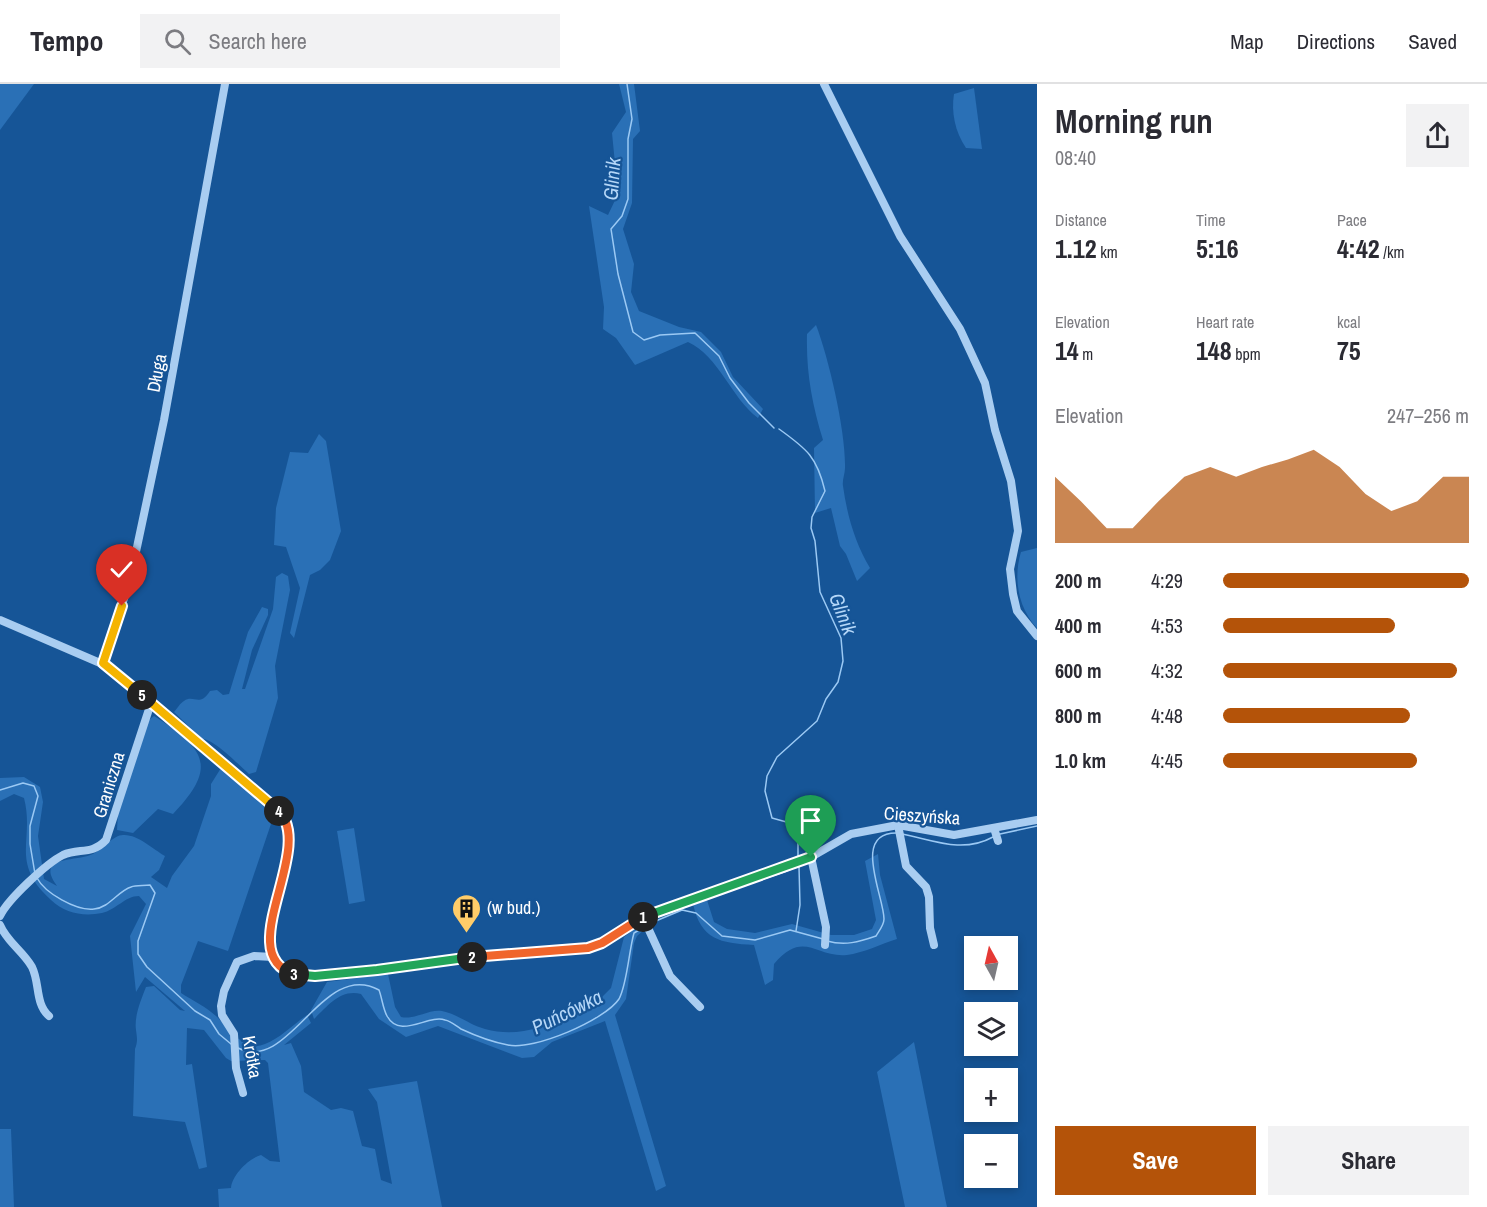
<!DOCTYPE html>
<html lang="en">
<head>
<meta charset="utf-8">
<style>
	body { margin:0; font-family:"Archivo Narrow",sans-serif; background:#f2f2f3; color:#2b2b33; height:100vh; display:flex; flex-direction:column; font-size:22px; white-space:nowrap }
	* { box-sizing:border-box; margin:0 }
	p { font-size:20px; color:#7c7c81 }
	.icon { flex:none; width:33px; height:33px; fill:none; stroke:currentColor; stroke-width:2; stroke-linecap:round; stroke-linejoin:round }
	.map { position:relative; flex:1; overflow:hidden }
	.side { display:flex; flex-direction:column; background:#fff; width:450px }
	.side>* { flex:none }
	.needle { width:39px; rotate:352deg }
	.controls { position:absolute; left:964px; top:852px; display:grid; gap:12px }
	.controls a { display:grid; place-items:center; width:54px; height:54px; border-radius:0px; background:#fff; box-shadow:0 3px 9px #0003; font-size:30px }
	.pin { position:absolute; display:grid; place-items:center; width:51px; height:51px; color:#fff; margin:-62px -26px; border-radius:50% 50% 50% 0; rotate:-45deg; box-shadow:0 0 6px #0007 }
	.pin .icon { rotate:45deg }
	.km { position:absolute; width:30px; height:30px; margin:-15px; border-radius:50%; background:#222; color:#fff; font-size:16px; line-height:30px; text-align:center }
	.round { display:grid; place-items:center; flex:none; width:63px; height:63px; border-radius:0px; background:#f2f2f3 }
	.headline { display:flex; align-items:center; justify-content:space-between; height:102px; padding:0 18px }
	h1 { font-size:33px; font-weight:700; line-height:45px }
	.stats { display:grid; grid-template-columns:repeat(3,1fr); gap:9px; height:102px; padding:6px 18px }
	.stats div { display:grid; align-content:center }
	.stats b { font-size:26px; font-weight:700 }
	.stats small { font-size:16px; font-weight:400 }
	.stats p { font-size:16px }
	.chart { height:168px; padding:12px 18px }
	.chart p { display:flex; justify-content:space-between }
	.chart svg { width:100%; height:108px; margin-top:6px; fill:#b45309; opacity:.7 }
	.action { display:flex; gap:12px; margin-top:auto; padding:12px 18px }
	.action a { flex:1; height:69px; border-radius:0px; background:#b45309; color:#fff; font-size:24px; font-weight:700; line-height:69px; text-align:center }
	.action a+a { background:#f2f2f3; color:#2b2b33 }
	ul { padding:0 18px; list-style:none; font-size:20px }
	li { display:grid; grid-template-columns:96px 72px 1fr; align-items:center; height:45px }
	li i { height:15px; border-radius:8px; background:#b45309 }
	header { display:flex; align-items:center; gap:36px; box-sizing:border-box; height:84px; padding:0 30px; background:#fff; border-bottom:2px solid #e1e1e2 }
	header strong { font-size:28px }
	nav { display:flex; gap:33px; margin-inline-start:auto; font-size:21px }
	.search { width:420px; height:54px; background:#f2f2f3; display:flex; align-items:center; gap:15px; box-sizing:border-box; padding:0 21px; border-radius:0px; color:#7c7c81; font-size:22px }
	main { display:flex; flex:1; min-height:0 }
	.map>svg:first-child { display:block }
</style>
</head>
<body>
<header>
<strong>Tempo</strong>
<div class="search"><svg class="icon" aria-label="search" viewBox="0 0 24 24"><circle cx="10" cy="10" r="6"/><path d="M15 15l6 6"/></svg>Search here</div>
<nav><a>Map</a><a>Directions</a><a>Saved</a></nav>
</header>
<main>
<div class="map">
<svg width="1037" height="1123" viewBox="0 0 1037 1123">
	<rect width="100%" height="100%" fill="#165597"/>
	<g fill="#2a70b6">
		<polygon points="0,0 34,0 0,46"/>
		<path d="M 619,0 L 634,0 L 640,47 L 633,55 L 632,119 L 623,145 L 634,180 L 631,208 L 639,227 L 679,243 L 701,248 L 721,268 L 733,293 L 763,325 L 758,334 C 731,314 719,272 688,258 L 635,281 L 616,254 L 603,245 L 604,223 L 589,122 L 608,131 L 618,110 L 612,49 L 626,28 Z"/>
		<path d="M 974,4 L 982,65 L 966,64 C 955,48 951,28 954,10 Z"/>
		<path d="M 816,241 C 829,275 846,348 845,384 C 845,390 842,396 843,402 C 847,431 855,459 870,484 L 857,497 L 846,470 L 840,462 L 831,424 L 815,429 L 814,364 L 823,356 C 812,320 806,288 807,250 Z"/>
		<polygon points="319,350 326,357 341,447 330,476 320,486 310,491 294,554 290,549 300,504 286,463 274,461 276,424 290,368 308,369"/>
		<path d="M 1037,464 L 1037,544 C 1018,524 1013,494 1021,468 Z"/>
		<path d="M 282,489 L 288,492 L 290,506 L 275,582 L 278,614 L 256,688 L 249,690 C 239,681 214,655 202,655 L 174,628 C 177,625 180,619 184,617 C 194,610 199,624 210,607 L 217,606 L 223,611 L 229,610 L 248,548 L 262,523 L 268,525 L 268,531 L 252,566 L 242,605 L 245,605 L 273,525 L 276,493 Z"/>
		<path d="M 154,632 C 206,665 218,683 173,730 L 158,725 L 133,749 L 117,746 L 118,728 L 149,636 Z"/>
		<path d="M 221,684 L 274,731 L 228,867 L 198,857 L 181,901 L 181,909 C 192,916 206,923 216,932 C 229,944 244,969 265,960 C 279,955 294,940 307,931 L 311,939 L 284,961 L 291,959 L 301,982 L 304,1008 L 331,1026 L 341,1024 L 353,1027 L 362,1062 L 375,1065 L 381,1096 L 392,1100 L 377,1018 L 368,1005 L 417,997 L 442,1123 L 219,1123 L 218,1105 L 231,1104 C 232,1091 249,1074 261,1071 L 270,1077 L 280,1078 L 268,979 L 265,976 L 231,977 L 226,974 L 204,946 L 187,944 L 186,981 L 192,980 L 207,1083 L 199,1085 L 185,1038 L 133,1032 L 135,965 C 138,957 137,954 136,946 C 134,932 141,916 146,903 L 154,902 L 180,926 L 185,927 L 145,893 L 136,908 L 130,852 L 146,820 L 139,812 C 125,812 116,826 102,829 C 83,833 65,829 51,816 C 9,778 35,757 24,714 L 14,710 L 0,717 L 0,694 L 24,693 L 40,703 L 43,718 L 38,752 L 44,795 L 57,802 C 34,771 77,778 93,770 C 102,765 114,751 123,751 C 137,750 153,765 165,772 L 159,786 L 151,793 L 167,804 L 172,792 L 194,762 L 211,712 L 211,700 Z"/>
		<polygon points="354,744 365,817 349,820 337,747"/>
		<path d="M 878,770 L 880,791 L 897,855 C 881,860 863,869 847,871 C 815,874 804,845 774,880 L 773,896 L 765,901 L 754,861 C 720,859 701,856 693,820 L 707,816 L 714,838 L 727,845 L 755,849 L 792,840 L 831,851 L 854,851 L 872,845 L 876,836 L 865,777 Z"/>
		<path d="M 642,839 L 645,845 L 637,852 L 634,859 L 626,915 L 615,931 L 666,1102 L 656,1107 L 605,937 L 552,958 L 534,973 L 522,974 L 438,942 L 406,953 L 379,935 L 361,910 C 340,905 328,922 314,935 L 311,926 L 327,898 L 388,890 L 395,923 L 401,933 C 416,936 428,925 442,927 C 457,930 470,941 485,945 C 529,957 565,933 602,913 L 611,904 L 624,853 Z"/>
		<polygon points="914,958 945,1114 947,1123 905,1123 877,988"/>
		<polygon points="0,1045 11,1045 14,1123 0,1123"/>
	</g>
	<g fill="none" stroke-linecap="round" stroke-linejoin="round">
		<g stroke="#9bc9f4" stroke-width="1.5">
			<polyline points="627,0 632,35 628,55 628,115 622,132 611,145 618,190 633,248 644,256 660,251 695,249 719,272 730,294 749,319 774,344"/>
			<path d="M 779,345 C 807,365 817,373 825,407 L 812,433 L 811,444 L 815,457 L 820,508 L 841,554 L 843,577 L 838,598 L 826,615 L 817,637 L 777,673 L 767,692 L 765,707 L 772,734 L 790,739 L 798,755 L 798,776"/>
			<polyline points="0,706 23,699 34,702 38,712 30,742 30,760 35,790"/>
			<path d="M 902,750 C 933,756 962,770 993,753"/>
			<polyline points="1000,750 1037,742"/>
			<path d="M 37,794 C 45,809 76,827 94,825 C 109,824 118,807 131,803 C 136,801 144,802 150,801 L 155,809 L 138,857 L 138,870 L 147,883 L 195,927 L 210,936 L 219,950 L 231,960"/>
			<polyline points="651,839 682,826 696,829 722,852 755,856 790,846 823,855"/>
			<polyline points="796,847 800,821 799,783"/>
			<path d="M 827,857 C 845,862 859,858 876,852 C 879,847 884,841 884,835 C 884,812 851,748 897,749"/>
			<path d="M 238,964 C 290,990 322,875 379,906 C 382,914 383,925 387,932 C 400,956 428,930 445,936 C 451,937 456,942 461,945 C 476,952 492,958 508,961 C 533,967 605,936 619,915 C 627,901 629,866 634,849 L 644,843"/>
		</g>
		<g stroke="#a9cdf1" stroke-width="8">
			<polyline points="824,0 900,152 960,245 985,299 995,346 1011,397 1018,447 1010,485 1013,510 1017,527 1037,552"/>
			<path d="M 0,536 L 107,582 L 285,734 C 309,777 220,893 315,892 L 456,875 L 588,864 L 602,859 L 655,828 L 783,785 L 811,773 L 851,750 L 898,741 L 954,751 L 1037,736"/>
			<polyline points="103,579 130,496 164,336 225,0"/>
			<polyline points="898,741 906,782 926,803 929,813 930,844 934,861"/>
			<polyline points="994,744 998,757"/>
			<polyline points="811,773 826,843 825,861"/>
			<path d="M 0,832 C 7,816 47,779 63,771 C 79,764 92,771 106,756 L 151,619"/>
			<polyline points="643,833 670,892 700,923"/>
			<path d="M 0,841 C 7,858 23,867 32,883 C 40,899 35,920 49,932"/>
			<polyline points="243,1009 236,984 234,950 222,931 221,922 224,907 237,878 254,872 273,873"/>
		</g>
	</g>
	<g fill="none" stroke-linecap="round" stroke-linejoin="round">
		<defs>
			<polyline id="split-1" points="643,833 811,773"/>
			<polyline id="split-2" points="472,873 588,864 602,859 643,833"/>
			<polyline id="split-3" points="294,890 315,892 377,886 472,873"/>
			<path id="split-4" d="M 279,727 C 316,766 231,870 294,890"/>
			<polyline id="split-5" points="142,611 279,727"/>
			<polyline id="split-6" points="122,522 103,579 142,611"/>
		</defs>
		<use href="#split-1" stroke="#fff" stroke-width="12"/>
		<use href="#split-2" stroke="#fff" stroke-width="12"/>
		<use href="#split-3" stroke="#fff" stroke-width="12"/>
		<use href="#split-4" stroke="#fff" stroke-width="12"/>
		<use href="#split-5" stroke="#fff" stroke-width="12"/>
		<use href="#split-6" stroke="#fff" stroke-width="12"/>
		<use href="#split-1" stroke="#22a559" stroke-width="8"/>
		<use href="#split-2" stroke="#f0652b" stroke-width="8"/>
		<use href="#split-3" stroke="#22a559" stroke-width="8"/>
		<use href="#split-4" stroke="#f0652b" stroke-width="8"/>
		<use href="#split-5" stroke="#f5b400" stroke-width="8"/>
		<use href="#split-6" stroke="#f5b400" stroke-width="8"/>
	</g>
	<defs>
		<symbol id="building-pin" viewBox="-11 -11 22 30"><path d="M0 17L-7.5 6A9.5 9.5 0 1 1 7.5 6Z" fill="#ffcc69" stroke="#165597"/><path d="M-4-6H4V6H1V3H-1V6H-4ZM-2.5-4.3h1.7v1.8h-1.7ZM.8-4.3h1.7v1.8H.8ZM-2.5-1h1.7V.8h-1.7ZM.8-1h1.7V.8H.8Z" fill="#111"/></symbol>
	</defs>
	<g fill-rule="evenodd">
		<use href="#building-pin" x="450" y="808" width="33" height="45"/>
	</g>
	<g text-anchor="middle" stroke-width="4.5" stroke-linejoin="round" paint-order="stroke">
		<g font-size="18" fill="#fff" stroke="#165597">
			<text transform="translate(157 289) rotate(-79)" y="6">Długa</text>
			<text transform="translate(109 701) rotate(-73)" y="6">Graniczna</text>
			<text transform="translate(922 732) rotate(4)" y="6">Cieszyńska</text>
			<text transform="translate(252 973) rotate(80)" y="6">Krótka</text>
		</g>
		<g font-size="18" fill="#fff" stroke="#165597" text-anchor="start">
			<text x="487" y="830">(w bud.)</text>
		</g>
		<g font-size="20" font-style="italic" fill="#b5d7f8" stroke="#165597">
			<text transform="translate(612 95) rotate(-86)" y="7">Glinik</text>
			<text transform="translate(843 530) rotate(69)" y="7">Glinik</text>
			<text transform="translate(567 928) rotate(-26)" y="7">Puńcówka</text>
		</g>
	</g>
</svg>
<div class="controls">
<a><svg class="needle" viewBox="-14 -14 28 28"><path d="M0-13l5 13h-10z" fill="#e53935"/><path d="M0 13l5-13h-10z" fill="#7c7c81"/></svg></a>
<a><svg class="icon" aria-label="layers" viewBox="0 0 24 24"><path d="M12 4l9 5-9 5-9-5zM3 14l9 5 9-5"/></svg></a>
<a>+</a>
<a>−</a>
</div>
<div class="pin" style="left:811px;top:773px;background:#1e9e55"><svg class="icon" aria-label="arrive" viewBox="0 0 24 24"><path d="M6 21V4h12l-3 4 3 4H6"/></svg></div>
<div class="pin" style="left:122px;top:522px;background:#d93025"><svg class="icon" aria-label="check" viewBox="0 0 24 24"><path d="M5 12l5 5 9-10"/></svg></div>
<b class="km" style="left:643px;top:833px">1</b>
<b class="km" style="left:472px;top:873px">2</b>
<b class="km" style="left:294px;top:890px">3</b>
<b class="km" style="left:279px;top:727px">4</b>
<b class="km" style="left:142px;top:611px">5</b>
</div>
<section class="side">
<div class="headline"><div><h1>Morning run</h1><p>08:40</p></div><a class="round"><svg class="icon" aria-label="share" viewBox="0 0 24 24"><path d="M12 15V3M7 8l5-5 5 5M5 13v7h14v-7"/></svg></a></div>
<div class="stats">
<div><p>Distance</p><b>1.12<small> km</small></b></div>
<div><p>Time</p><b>5:16</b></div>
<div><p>Pace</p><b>4:42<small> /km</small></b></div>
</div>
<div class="stats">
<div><p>Elevation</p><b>14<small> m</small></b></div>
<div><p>Heart rate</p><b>148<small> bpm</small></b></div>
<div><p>kcal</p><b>75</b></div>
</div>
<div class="chart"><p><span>Elevation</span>247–256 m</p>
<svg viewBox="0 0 160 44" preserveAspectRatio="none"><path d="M0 44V17L10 27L20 38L30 38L40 27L50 17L60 13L70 17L80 13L90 10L100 6L110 13L120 24L130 31L140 27L150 17L160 17V44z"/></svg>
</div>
<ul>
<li><b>200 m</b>4:29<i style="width:100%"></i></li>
<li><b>400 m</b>4:53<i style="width:70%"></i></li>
<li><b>600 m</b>4:32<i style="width:95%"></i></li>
<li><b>800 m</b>4:48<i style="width:76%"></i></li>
<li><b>1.0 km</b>4:45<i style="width:79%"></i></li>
</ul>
<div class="action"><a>Save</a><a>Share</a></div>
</section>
</main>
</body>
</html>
